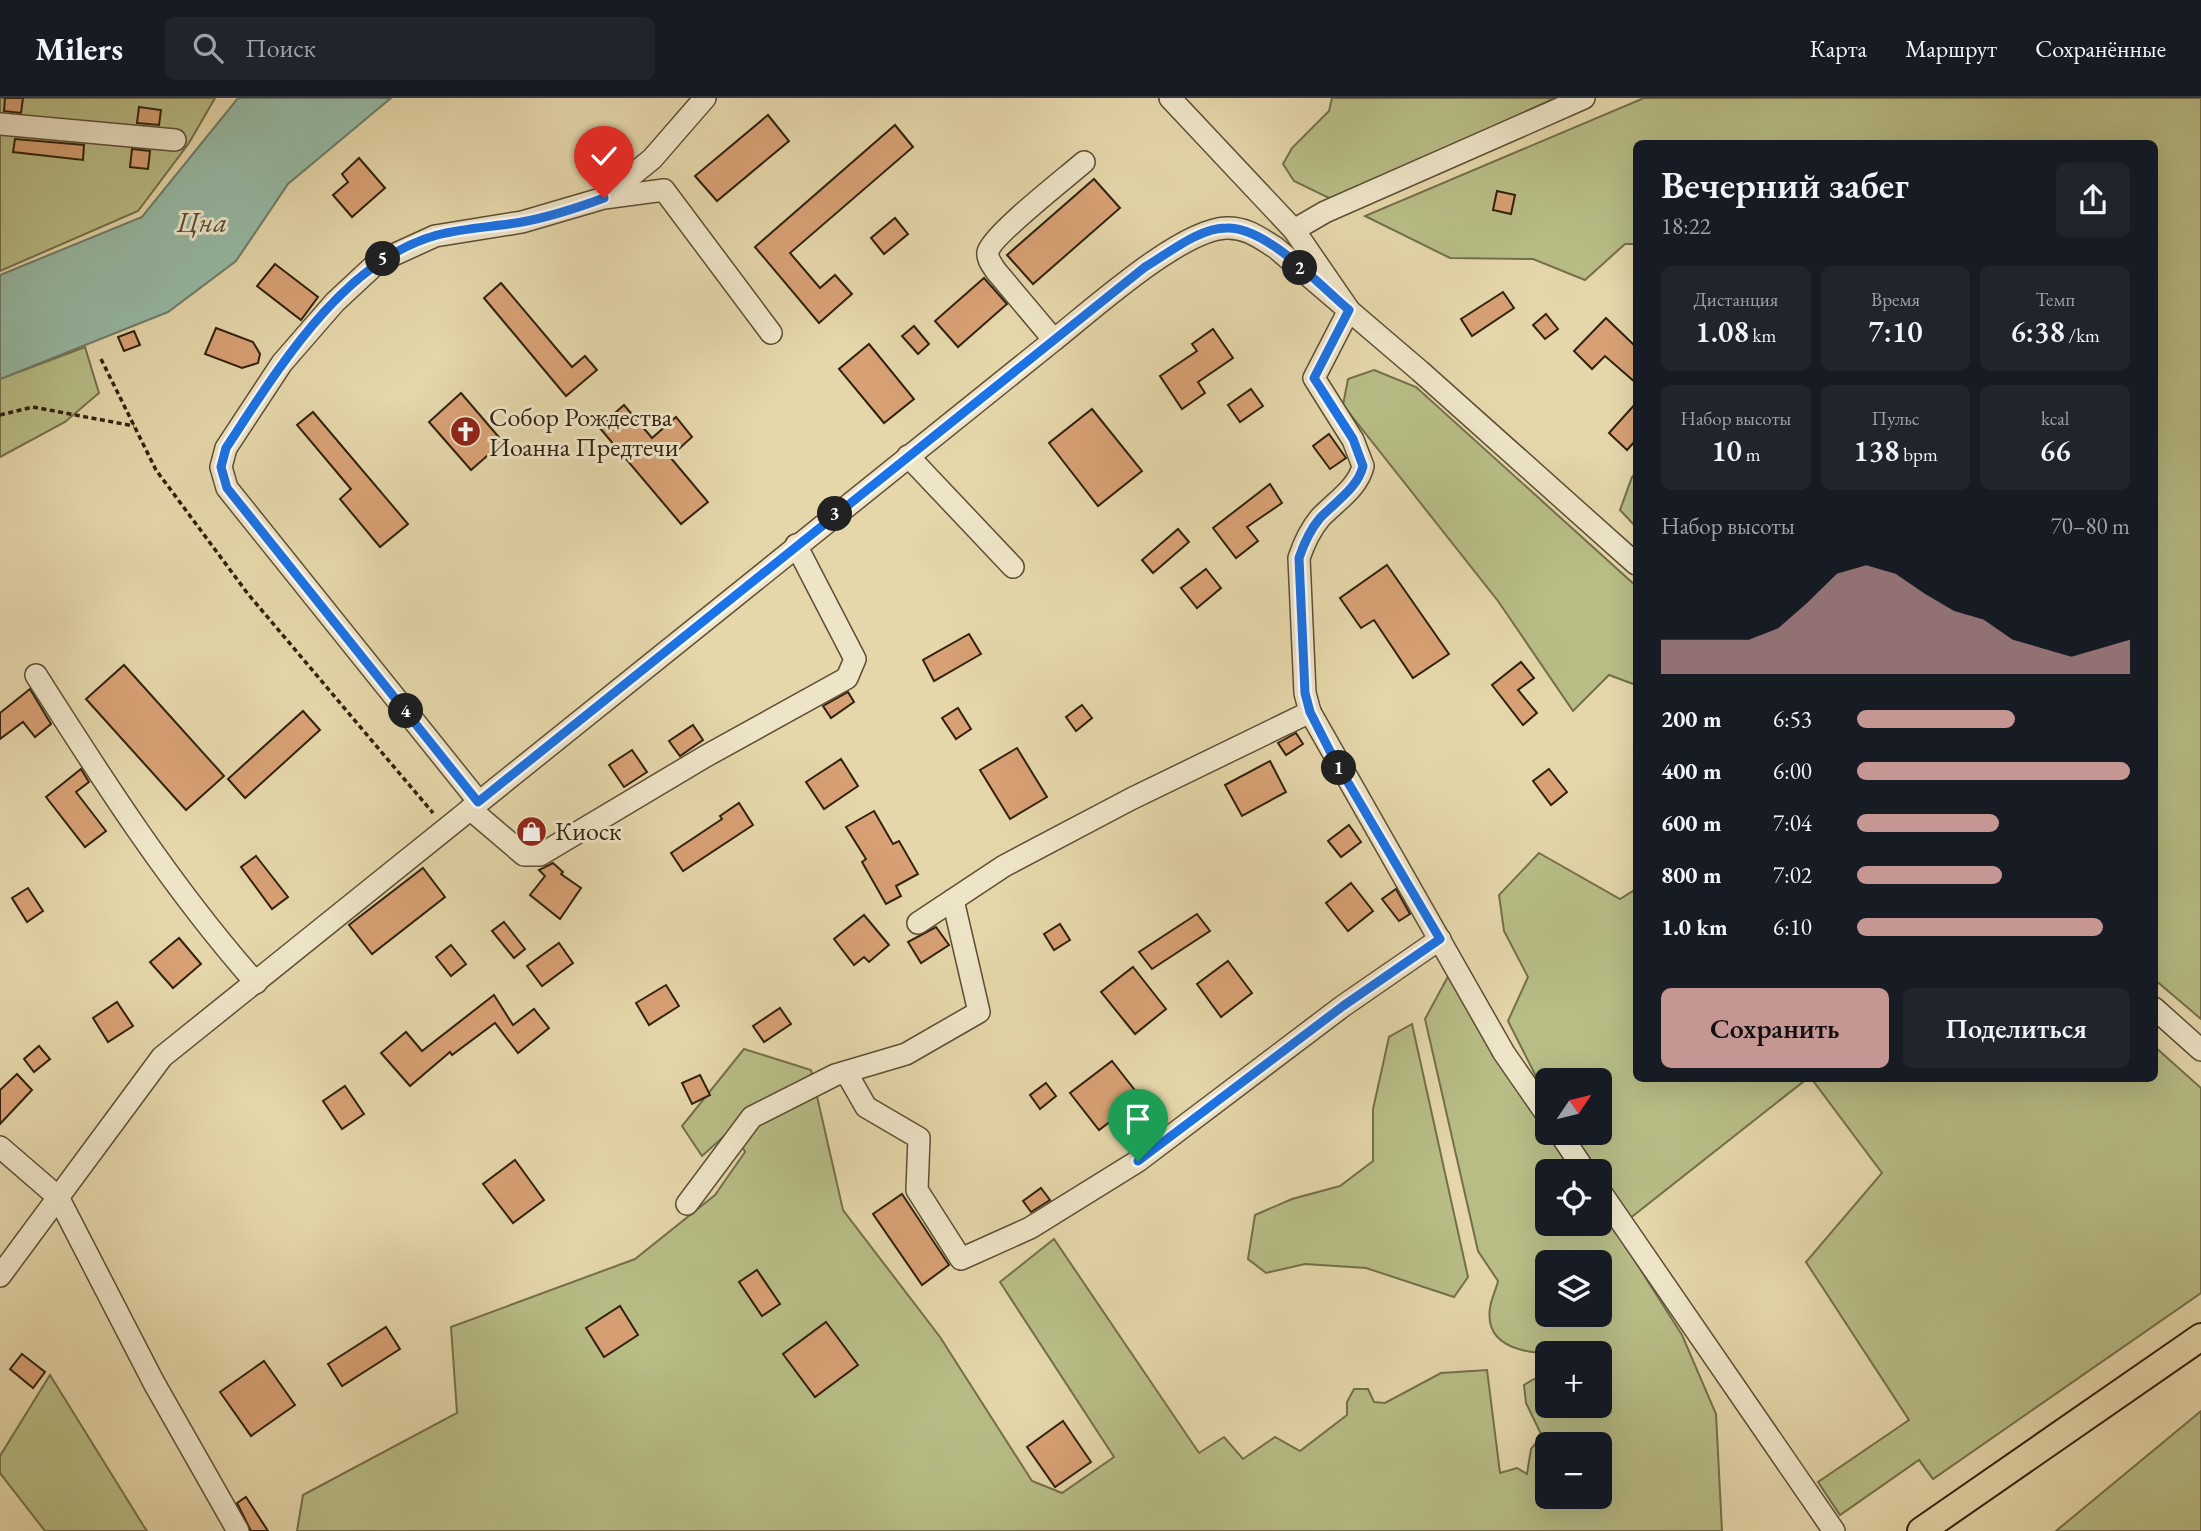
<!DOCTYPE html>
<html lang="ru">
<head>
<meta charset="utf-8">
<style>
	body { margin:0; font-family:"EB Garamond",serif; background:#20242c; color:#f1f3f6; height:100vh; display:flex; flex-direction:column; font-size:26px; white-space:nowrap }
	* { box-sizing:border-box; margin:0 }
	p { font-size:23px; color:#9ea1a6 }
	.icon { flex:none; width:38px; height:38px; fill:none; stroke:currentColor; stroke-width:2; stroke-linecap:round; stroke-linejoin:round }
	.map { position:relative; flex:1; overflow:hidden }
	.panel { position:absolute; left:1633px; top:42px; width:525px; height:942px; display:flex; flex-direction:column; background:#171b24; border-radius:10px; box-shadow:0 7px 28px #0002 }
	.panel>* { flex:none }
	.needle { width:46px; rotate:55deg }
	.buttons { position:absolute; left:1535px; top:970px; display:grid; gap:14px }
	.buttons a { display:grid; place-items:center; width:77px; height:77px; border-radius:10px; background:#171b24; box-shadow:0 7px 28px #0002; font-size:35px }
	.pin { position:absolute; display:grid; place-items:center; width:60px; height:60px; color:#fff; margin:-72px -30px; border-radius:50% 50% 50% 0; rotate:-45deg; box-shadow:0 0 7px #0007 }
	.pin .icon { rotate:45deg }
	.km { position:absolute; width:35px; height:35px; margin:-18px; border-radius:50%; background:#222; color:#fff; font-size:19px; line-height:35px; text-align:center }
	.round { display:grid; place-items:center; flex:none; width:74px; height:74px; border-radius:10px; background:#20242c }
	.head { display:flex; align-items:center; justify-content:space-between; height:119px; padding:0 28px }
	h1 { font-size:38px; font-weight:600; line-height:52px }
	.metrics { display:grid; grid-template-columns:repeat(3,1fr); gap:10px; height:119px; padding:7px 28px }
	.metrics div { display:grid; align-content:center; border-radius:10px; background:#20242c; text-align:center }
	.metrics b { font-size:30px; font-weight:600 }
	.metrics small { font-size:19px; font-weight:400 }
	.metrics p { font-size:19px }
	.chart { height:196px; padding:14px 28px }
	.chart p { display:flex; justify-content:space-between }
	.chart svg { width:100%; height:126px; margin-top:7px; fill:#c59692; opacity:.7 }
	.primary-button { display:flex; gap:14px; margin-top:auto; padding:14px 28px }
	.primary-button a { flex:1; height:80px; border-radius:10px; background:#c59692; color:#111; font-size:28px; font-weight:600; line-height:80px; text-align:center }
	.primary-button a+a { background:#20242c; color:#f1f3f6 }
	ul { padding:0 28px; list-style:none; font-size:23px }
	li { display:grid; grid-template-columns:112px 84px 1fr; align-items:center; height:52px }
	li i { height:18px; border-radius:9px; background:#c59692 }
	header { display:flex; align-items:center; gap:42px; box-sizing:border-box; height:98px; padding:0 35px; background:#171b24; border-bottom:2px solid #363941 }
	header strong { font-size:33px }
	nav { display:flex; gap:38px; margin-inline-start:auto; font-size:24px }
	.search { width:490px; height:63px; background:#20242c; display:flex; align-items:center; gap:18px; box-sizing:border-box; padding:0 24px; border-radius:10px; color:#9ea1a6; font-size:26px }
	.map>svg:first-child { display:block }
</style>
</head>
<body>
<header>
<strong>Milers</strong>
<div class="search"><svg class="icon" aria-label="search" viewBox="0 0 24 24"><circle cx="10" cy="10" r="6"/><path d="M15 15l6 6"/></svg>Поиск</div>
<nav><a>Карта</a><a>Маршрут</a><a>Сохранённые</a></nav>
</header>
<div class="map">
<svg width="2201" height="1433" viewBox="0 0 2201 1433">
	<rect width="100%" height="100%" fill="#e5d7aa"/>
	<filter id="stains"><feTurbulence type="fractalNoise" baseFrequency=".00286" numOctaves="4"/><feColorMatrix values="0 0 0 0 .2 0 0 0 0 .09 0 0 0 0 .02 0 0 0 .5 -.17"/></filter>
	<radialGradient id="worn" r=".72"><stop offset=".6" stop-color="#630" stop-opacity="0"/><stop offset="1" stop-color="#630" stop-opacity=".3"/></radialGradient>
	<g fill="#b8bd86" stroke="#746f4a" stroke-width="2" fill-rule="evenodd">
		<polygon points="0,0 215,0 189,45 138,113 0,173"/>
		<polygon points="1332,0 1555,0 1333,102 1294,83 1283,66 1292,50 1329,13"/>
		<polygon points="1644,0 2201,0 2201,921 2154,881 2154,46 1636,46 1636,146 1625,146 1585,182 1533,161 1450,160 1365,118"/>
		<polygon points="85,249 99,295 65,324 0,359 0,281"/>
		<polygon points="1374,272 1416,289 1636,488 1636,587 1609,577 1573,613 1498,503 1343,307 1348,281"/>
		<polygon points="1636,375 1636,429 1620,412 1632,379"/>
		<polygon points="1539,755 1620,801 1636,791 1636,980 1808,980 1629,1121 1600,1078 1600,1073 1596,1073 1570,1034 1600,1034 1600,982 1547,982 1547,1000 1508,923 1528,879 1504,833 1499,797"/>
		<path d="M 1451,873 L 1547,1025 L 1547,1034 L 1553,1034 L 1577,1073 L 1547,1073 L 1547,1125 L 1600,1125 L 1600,1108 L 1682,1237 L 1716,1316 L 1722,1433 L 297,1433 L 303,1397 L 457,1315 L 451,1229 L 635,1161 L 715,1097 L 745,1054 L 733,1030 L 702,1058 L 682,1028 L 744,951 L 811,972 L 843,1112 L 940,1239 L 1032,1383 L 1062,1395 L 1114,1359 L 1000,1184 L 1054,1141 L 1199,1355 L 1224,1339 L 1243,1361 L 1275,1339 L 1300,1353 L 1347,1317 L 1347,1304 L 1354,1291 L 1368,1291 L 1374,1304 L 1385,1305 L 1441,1275 L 1487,1272 L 1500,1375 L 1517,1370 L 1527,1376 L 1531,1351 L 1542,1338 L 1526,1305 L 1524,1287 L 1534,1281 L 1547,1286 L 1547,1307 L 1600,1307 L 1600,1255 C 1565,1255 1482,1266 1490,1210 C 1491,1201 1496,1192 1498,1183 L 1478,1153 L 1425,921 ZM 1547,1164 L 1600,1164 L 1600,1216 L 1547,1216 ZM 1547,1346 L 1600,1346 L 1600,1398 L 1547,1398 Z"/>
		<polygon points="1412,926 1468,1179 1454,1199 1366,1170 1305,1166 1266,1175 1248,1161 1255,1117 1292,1101 1340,1088 1373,1063 1373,1011 1389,939"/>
		<polygon points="2154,948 2201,990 2201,1195 1933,1381 1919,1362 1840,1417 1818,1384 1909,1322 1806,1164 1882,1075 1811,980 2154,980"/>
		<polygon points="50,1277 143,1427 147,1433 45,1433 0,1375 0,1358"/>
		<polygon points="2201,1313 2201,1433 2056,1433"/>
	</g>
	<polygon fill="#96baa5" stroke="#6e7d69" stroke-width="2" points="238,0 391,0 288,86 236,163 168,214 0,281 0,177 142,119"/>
	<g fill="#d8a175" stroke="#31210e" stroke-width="2">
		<polygon points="5,0 23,0 21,15 4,13"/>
		<polygon points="139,9 161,12 159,27 137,25"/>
		<polygon points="768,17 789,43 717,103 695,78"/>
		<polygon points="895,27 913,49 790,155 820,190 835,177 852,196 819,225 755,149"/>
		<polygon points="15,41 84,47 83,62 13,54"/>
		<polygon points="132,51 150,53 148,71 130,69"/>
		<polygon points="359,60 385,90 352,119 333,97 348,84 342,76"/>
		<polygon points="1094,81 1120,110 1033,186 1007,157"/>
		<polygon points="1497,93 1515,97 1511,116 1493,112"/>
		<polygon points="895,120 908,136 884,156 871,140"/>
		<polygon points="275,166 318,199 301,222 257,188"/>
		<polygon points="984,180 1007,206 958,249 935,223"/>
		<polygon points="501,185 572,269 585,258 597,272 566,298 484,200"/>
		<polygon points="1503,194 1514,210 1472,238 1461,221"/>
		<polygon points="1546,216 1558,231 1545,241 1533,227"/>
		<polygon points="1606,220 1636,249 1636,285 1605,258 1592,271 1574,253"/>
		<polygon points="914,228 929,246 918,256 902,238"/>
		<polygon points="216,230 253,244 260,256 258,265 242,270 205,256"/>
		<polygon points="1213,231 1233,260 1198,284 1205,295 1182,311 1160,278 1197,253 1192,246"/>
		<polygon points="134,233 140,247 124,253 118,239"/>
		<polygon points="869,246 914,301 884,325 839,271"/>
		<polygon points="1251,291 1263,308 1240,324 1228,307"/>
		<polygon points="461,295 503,344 471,372 429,324"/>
		<polygon points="1636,305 1636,342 1627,352 1609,335"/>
		<polygon points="624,307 652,340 676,319 692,339 670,359 708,404 681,426 599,329"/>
		<polygon points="1092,311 1142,373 1098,408 1049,345"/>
		<polygon points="313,314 408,426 380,449 340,401 351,391 297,327"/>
		<polygon points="1329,336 1346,360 1330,371 1313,348"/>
		<polygon points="1270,386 1282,405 1247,429 1258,443 1236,460 1213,430"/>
		<polygon points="1178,431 1189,444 1153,475 1142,462"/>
		<polygon points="1387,467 1449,556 1413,580 1374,522 1361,530 1340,500"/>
		<polygon points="1206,471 1221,490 1197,510 1181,490"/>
		<polygon points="969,536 981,556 934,583 923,562"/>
		<polygon points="1521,564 1534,580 1518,592 1537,615 1523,627 1492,587"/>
		<polygon points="124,567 224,678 186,712 86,601"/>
		<polygon points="30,591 51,626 35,639 23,624 0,641 0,615"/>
		<polygon points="848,594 854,604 831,620 823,608"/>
		<polygon points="1082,607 1092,620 1076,633 1066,619"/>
		<polygon points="958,610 971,631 956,641 942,620"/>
		<polygon points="303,613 320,632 245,700 228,681"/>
		<polygon points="693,627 703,642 680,658 669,643"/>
		<polygon points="1296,635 1303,646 1286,657 1278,645"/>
		<polygon points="1017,650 1047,699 1010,721 980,672"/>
		<polygon points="632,652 647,674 624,689 609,667"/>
		<polygon points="841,661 858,688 824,711 806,684"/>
		<polygon points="1270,663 1286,694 1242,718 1225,687"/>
		<polygon points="81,671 89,684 76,694 106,733 85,749 46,699"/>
		<polygon points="1549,671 1567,694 1551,707 1533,683"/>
		<polygon points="739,705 753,727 683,773 671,755 722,721 720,718"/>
		<polygon points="874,713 893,746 899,743 918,776 896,788 901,798 886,806 862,764 866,761 846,729"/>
		<polygon points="1349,727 1361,744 1341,759 1328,743"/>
		<polygon points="256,758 288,799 272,811 241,769"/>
		<polygon points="553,765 563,774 561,776 581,790 560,821 530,797 545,778 539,772"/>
		<polygon points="423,770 445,799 372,856 349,827"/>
		<polygon points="1351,785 1373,813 1348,833 1326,805"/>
		<polygon points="28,790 43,813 27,824 12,800"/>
		<polygon points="1396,791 1410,816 1399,823 1382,801"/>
		<polygon points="1197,816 1210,833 1152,871 1139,854"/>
		<polygon points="864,817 889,847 869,864 864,859 854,867 834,841"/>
		<polygon points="504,824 525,851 514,860 492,833"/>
		<polygon points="1060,826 1070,842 1054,852 1044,836"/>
		<polygon points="936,829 949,847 921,865 908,844"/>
		<polygon points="179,840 201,866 173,890 150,864"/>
		<polygon points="559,845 573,865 542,888 527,868"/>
		<polygon points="451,847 466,866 451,878 436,859"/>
		<polygon points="1228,863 1252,895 1221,919 1197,886"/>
		<polygon points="1133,869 1166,911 1135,936 1101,894"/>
		<polygon points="666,887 679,908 649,927 636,905"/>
		<polygon points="494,897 513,927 534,911 549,930 518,955 495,925 452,957 450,954 410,988 381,955 406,934 422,953"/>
		<polygon points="117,904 133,928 108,944 93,920"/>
		<polygon points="780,910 791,926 764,944 753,928"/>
		<polygon points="39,948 50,961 34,974 24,961"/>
		<polygon points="1112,963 1141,1000 1099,1032 1070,995"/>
		<polygon points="17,976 32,992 0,1026 0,992"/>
		<polygon points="700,977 710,997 692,1006 682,985"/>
		<polygon points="1046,985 1056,998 1040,1011 1030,997"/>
		<polygon points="345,988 364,1016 342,1031 323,1003"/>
		<polygon points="515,1062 544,1102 513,1125 483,1086"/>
		<polygon points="1041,1090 1050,1102 1031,1114 1023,1103"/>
		<polygon points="902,1096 949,1167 922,1187 873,1116"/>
		<polygon points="757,1172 780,1206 762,1218 739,1184"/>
		<polygon points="620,1208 638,1237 604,1259 586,1230"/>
		<polygon points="826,1224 858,1267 815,1299 783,1256"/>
		<polygon points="386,1229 400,1251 342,1288 328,1266"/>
		<polygon points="22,1256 45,1274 33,1290 10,1271"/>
		<polygon points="264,1263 295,1307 251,1338 220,1294"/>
		<polygon points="1063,1323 1091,1364 1055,1389 1027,1349"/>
		<polygon points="246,1399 268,1433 251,1433 237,1405"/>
	</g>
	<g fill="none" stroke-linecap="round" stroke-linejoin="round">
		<defs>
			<g id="minor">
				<polyline points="1170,0 1294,132"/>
				<polyline points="0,26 175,42"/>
				<polyline points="605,99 652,61 705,0"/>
				<path d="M 1054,242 L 996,173 C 992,167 987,161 988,154 C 991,138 1067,79 1084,64"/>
				<polyline points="908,358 1013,469"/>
				<path d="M 36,577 C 104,684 172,790 256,885"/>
				<path d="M 1310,614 L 1305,595 L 1299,460 C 1304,445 1310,432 1320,420 C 1335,404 1358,390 1363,368 L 1353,342 L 1314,280 L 1349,212 L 1294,132 L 1325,114 L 1584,0"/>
				<polyline points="479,704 227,390 221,369 226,350 282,265 335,204 378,164 435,138 522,124 604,100 664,92 771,235"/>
				<polyline points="470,711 524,757 540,757 706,658 847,580 855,561 796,447"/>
				<polyline points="918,825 1004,768 1131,701 1310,614 1504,955 1547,1017"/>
				<polyline points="2154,910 2201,952"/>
				<polyline points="846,974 866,1009 919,1040 917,1092 961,1161 1030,1130 1138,1063 1343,908 1440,841"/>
				<polyline points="1559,1034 1585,1073"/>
				<polyline points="0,1049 58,1099 154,1285 238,1433"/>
				<polyline points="1600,1093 1834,1433"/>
				<polyline points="687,1106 752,1019 835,977 906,956 979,914 953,802"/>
				<path d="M 0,1178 L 162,959 L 1054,242 C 1092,212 1180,132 1226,130 C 1246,129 1260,140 1276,150 L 1420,273 L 1636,466"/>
			</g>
			<polyline id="major" points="1921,1433 2201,1239"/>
		</defs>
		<use href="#minor" stroke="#5e4e35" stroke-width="24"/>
		<use href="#major" stroke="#31210e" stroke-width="30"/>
		<g stroke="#31210e" stroke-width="3.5" stroke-dasharray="5 3.5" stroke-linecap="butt">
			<polyline points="101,261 156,372 248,496 433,715"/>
			<polyline points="0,317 33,309 134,328"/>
		</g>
		<use href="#minor" stroke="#eee5c8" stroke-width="21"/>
		<use href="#major" stroke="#e5d7aa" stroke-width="26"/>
	</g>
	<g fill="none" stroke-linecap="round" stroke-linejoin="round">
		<defs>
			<path id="route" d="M 604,100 C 577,110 549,119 522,124 C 493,129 464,130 437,137 C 342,163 277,273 226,350 L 221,369 L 227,390 L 478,704 L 1145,169 C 1169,155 1198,130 1227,130 C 1267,129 1319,187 1349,212 L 1314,280 L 1353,341 L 1363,368 C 1358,390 1335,404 1320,420 C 1310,432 1304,445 1299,460 L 1305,595 L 1310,614 L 1333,659 L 1440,841 L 1343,908 L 1138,1063"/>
		</defs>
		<use href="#route" stroke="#fff" stroke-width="14"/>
		<use href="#route" stroke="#1a73e8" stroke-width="9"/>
	</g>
	<defs>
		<symbol id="church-disc" viewBox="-11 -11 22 22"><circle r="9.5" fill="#8f2418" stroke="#eee5c8"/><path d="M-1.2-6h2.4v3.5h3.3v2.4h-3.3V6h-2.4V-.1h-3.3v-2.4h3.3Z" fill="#fff"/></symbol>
		<symbol id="shop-disc" viewBox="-11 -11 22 22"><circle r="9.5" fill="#8f2418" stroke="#eee5c8"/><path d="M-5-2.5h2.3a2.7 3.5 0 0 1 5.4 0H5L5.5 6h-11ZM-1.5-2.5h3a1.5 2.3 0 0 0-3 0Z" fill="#fff"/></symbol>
	</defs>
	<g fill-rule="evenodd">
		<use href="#church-disc" x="448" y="316" width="35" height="35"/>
		<use href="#shop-disc" x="514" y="716" width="35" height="35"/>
	</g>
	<g text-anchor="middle" stroke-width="6" stroke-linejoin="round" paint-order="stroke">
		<g font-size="26" fill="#31210e" stroke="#eee5c8" text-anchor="start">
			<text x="489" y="328">Собор Рождества<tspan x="489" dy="30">Иоанна Предтечи</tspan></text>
			<text x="555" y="742">Киоск</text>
		</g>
		<g font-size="28" font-style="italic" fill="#4f4f3b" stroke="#eee5c8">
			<text x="202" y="134">Цна</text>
		</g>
	</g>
	<rect width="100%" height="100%" filter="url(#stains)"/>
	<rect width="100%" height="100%" fill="url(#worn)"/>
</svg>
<div class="buttons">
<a><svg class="needle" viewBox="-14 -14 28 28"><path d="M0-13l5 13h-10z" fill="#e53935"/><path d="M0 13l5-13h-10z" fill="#9ea1a6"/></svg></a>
<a><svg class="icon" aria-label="locate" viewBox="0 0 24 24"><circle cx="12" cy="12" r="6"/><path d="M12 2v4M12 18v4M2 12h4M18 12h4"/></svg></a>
<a><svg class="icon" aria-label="layers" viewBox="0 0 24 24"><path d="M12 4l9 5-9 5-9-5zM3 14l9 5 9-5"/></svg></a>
<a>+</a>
<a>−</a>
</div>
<div class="pin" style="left:1138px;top:1063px;background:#1e9e55"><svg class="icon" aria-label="arrive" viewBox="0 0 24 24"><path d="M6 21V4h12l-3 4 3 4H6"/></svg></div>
<div class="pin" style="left:604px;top:100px;background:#d93025"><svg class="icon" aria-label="check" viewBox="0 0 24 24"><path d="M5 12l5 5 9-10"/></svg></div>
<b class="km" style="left:1339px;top:670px">1</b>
<b class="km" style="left:1300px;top:170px">2</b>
<b class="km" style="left:835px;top:416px">3</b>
<b class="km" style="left:406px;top:613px">4</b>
<b class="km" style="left:383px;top:161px">5</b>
<section class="panel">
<div class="head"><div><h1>Вечерний забег</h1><p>18:22</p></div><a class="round"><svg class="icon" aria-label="share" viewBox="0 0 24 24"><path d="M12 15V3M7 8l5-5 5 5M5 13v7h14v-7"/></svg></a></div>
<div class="metrics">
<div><p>Дистанция</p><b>1.08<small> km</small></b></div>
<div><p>Время</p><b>7:10</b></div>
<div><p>Темп</p><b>6:38<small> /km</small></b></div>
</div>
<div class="metrics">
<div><p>Набор высоты</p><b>10<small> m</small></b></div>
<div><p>Пульс</p><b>138<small> bpm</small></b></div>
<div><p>kcal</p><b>66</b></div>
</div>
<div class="chart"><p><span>Набор высоты</span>70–80 m</p>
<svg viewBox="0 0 160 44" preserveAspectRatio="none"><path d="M0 44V32L10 32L20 32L30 32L40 28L50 19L60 9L70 6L80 9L90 16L100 22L110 25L120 32L130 35L140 38L150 35L160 32V44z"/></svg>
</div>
<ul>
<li><b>200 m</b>6:53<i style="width:58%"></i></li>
<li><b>400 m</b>6:00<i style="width:100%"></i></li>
<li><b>600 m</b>7:04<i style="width:52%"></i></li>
<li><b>800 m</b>7:02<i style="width:53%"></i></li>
<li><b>1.0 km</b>6:10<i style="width:90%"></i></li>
</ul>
<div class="primary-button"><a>Сохранить</a><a>Поделиться</a></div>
</section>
</div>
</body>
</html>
